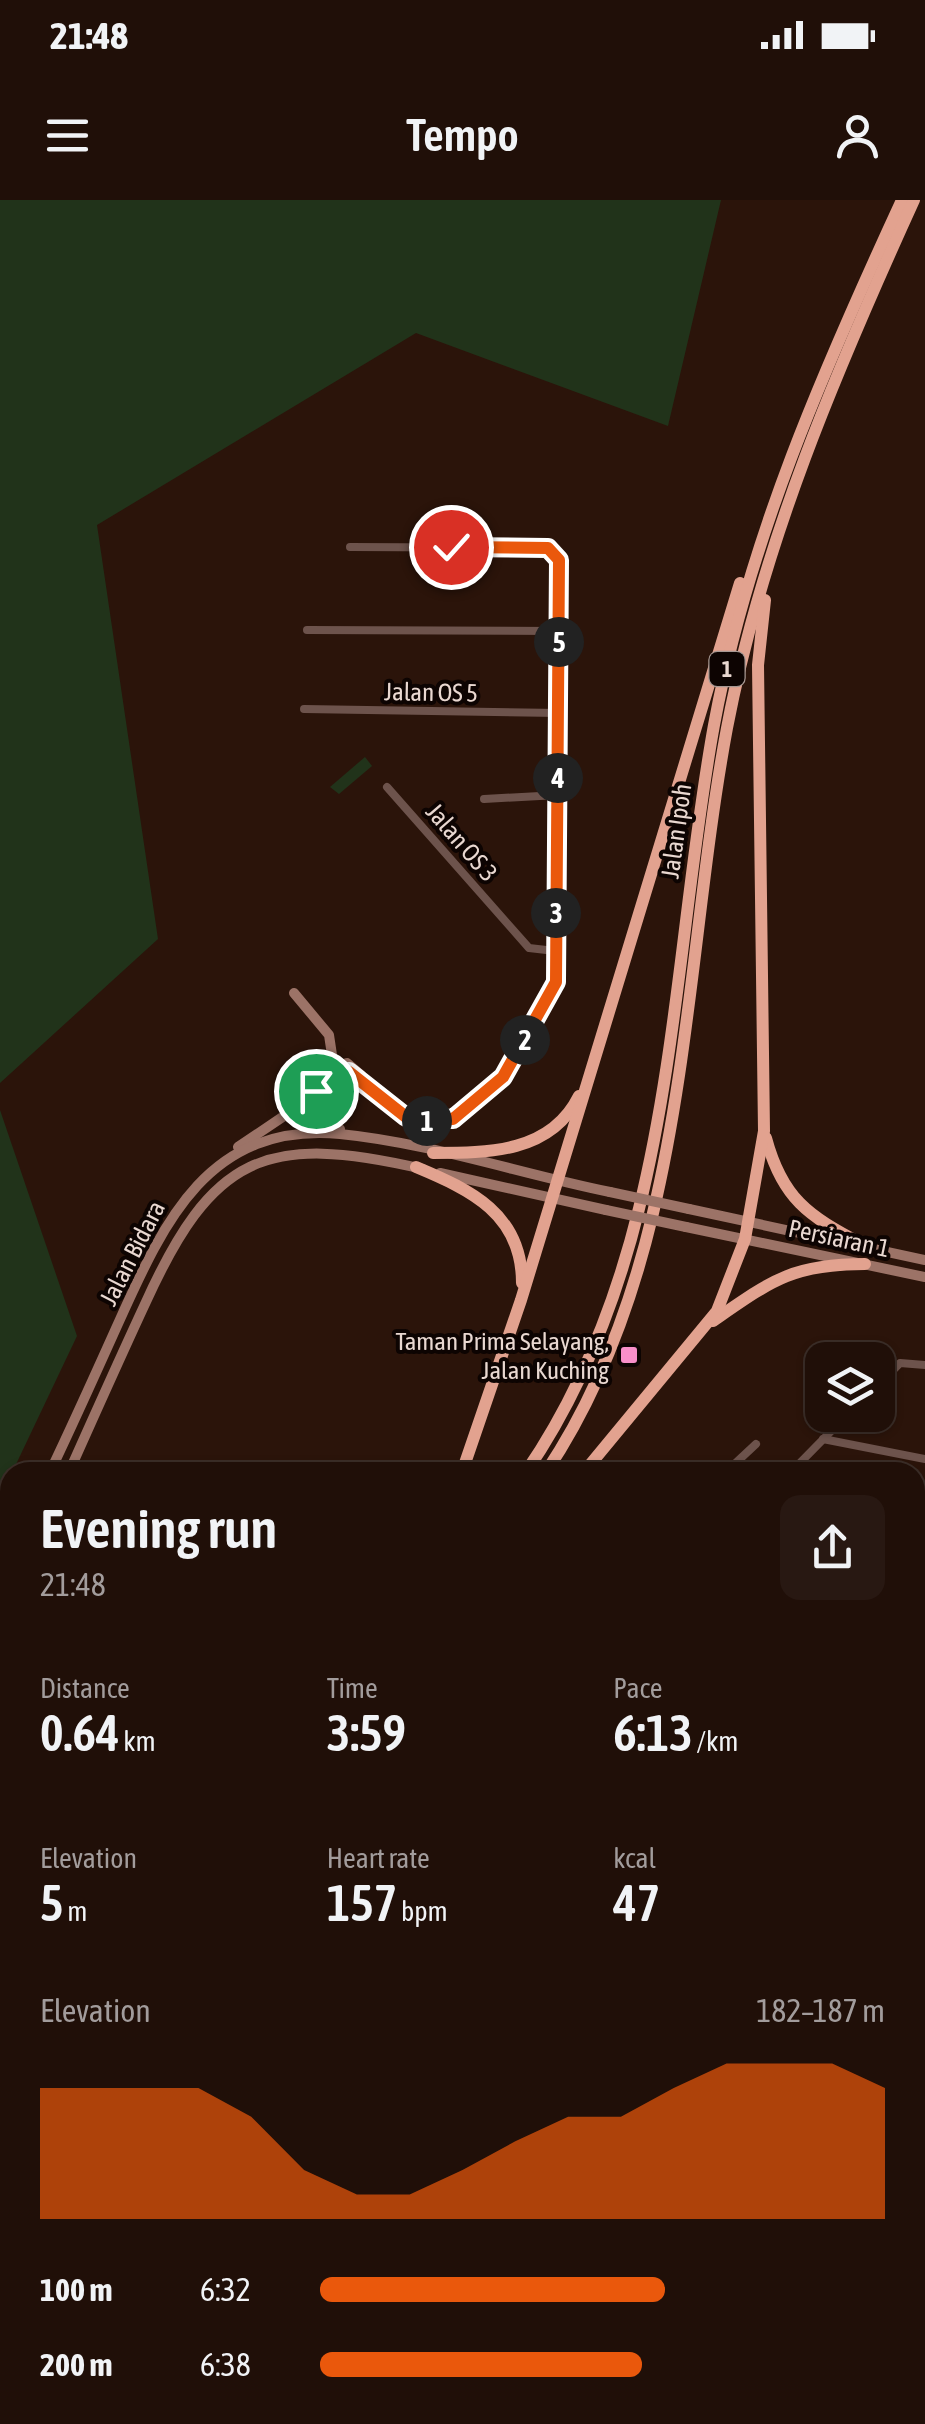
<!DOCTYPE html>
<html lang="en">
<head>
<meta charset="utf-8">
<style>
	body { margin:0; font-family:"Asap Condensed",sans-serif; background:#281812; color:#f1f3f6; height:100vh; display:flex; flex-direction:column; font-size:38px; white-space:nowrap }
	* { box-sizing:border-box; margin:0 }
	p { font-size:32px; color:#a29c9c }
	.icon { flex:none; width:55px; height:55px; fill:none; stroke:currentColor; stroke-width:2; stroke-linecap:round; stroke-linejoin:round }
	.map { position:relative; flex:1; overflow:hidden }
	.panel { position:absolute; left:0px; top:1262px; width:925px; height:962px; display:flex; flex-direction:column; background:#200f08; border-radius:30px 30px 0 0; box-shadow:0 2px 8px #0004,0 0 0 2px #3d2f29 }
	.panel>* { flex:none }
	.tools { position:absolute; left:805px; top:1142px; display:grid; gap:20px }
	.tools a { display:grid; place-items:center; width:90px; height:90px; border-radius:20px; background:#200f08; box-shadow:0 2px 8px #0004,0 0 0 2px #3d2f29; font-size:50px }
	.pin { position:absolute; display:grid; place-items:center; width:85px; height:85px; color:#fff; margin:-42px; border:5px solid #fff; border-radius:50%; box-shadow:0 2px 10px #0007 }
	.km { position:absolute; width:50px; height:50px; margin:-25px; border-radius:50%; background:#222; color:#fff; font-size:28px; line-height:50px; text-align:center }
	.round { display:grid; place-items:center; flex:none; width:105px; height:105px; border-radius:20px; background:#281812 }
	.headline { display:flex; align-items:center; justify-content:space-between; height:170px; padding:0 40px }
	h1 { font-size:55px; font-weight:600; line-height:75px }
	.stats { display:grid; grid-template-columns:repeat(3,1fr); gap:15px; height:170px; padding:10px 40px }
	.stats div { display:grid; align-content:center }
	.stats b { font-size:50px; font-weight:600 }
	.stats small { font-size:28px; font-weight:400 }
	.stats p { font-size:28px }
	.chart { height:280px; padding:20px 40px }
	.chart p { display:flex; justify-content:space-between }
	.chart svg { width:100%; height:180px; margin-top:10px; fill:#ea580c; opacity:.7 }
	ul { padding:0 40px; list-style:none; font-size:32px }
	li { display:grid; grid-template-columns:160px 120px 1fr; align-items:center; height:75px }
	li i { height:25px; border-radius:12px; background:#ea580c }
	.status { display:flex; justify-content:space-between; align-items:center; height:70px; padding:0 50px; background:#200f08; direction:ltr }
	.status svg { height:28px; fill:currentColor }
	header { display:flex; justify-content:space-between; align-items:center; height:130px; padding:0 40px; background:#200f08; font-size:45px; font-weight:600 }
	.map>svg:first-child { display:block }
</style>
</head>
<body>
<div class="status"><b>21:48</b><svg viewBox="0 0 49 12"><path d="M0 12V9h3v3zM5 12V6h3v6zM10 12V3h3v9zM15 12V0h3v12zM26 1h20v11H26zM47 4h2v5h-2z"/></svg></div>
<header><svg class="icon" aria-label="menu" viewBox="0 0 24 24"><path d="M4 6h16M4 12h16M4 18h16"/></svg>Tempo<svg class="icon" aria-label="person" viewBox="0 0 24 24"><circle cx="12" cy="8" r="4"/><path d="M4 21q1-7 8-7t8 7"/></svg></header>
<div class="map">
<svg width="925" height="2224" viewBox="0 0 925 2224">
	<rect width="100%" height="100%" fill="#2b140a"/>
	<polygon fill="#2f1d19" points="240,2215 443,2215 446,2221 226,2224"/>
	<g fill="#21331a">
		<polygon points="0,0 721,0 668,226 416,133 97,325 158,739 0,883"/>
		<polygon points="365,557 372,566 339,594 330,587"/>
		<polygon points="0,910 77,1136 0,1298"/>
	</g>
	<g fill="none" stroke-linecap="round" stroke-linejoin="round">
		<g stroke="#001212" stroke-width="15">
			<polyline points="0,1820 10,1818"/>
			<polyline points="0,2123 10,2093"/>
		</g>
		<g stroke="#6d534c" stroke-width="8">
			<polyline points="350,347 548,348 559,361 556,783 497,887 477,906 445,921 417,920 396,912 375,891"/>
			<polyline points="307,430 559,431"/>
			<polyline points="304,509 559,513"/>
			<polyline points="387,587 529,748 555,751"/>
			<polyline points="484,599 558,595"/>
			<polyline points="469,907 499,880"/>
			<polyline points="878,1186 900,1163 925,1165"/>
			<polyline points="823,1239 925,1259"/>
			<polyline points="726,1272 756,1244"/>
			<polyline points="791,1272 847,1215"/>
			<polyline points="915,1314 925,1316"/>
			<polyline points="915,1416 925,1368"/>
			<polyline points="2,1587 10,1589"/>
			<polyline points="0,1673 10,1676"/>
			<polyline points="0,1757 10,1760"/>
			<polyline points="915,1960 925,1943"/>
			<polyline points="520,2215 524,2224"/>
			<polyline points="850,2222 857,2224"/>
			<polyline points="722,2224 728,2215"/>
		</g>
		<g stroke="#9c7367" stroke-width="10">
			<polyline points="325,870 347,863 361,875"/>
			<polyline points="340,929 322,923 313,913 318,888 342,872 353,874 375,891"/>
			<polyline points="238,947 287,914 332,855 329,835 294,793"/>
			<polyline points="440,973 606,1010"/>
			<polyline points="689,1009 925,1060"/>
			<polyline points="686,1027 925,1077"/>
			<path d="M 50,1272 C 73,1224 95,1175 117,1126 C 163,1024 207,922 340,934 C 431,943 521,974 610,992"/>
			<path d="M 69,1272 C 94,1216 119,1160 145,1104 C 212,956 264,932 423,969"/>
			<polyline points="0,1384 10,1362"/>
			<polyline points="0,1423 10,1403"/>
			<polyline points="915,1441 925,1443"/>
			<polyline points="460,2215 465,2224"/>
		</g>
		<g stroke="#e2a28f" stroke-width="12">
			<path d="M 766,938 C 782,998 808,1016 862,1044"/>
			<path d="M 433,953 C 488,953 551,953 579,896"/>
			<path d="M 416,967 C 471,990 522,1014 522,1083"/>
			<path d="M 713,1121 C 771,1081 792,1064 865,1064"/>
			<polyline points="462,1272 521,1100 740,383"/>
			<path d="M 526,1272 C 677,1052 668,778 714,525 C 748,341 824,169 902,0"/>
			<path d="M 546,1272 C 690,1057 681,774 727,528 C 762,344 837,169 914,0"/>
			<polyline points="584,1272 717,1111 745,1039 764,931 758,465 765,400"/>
			<polyline points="5,2224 10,2204"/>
			<polyline points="21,2224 23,2215"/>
		</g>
		<g stroke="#9c7367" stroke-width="10">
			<polyline points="610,992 689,1009"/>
			<polyline points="606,1010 686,1027"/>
		</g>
	</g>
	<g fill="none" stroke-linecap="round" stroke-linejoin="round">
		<defs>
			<polyline id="route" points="316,891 334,874 349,872 406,917 453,919 503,877 556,782 559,360 548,348 451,347"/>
		</defs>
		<use href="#route" stroke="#fff" stroke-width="20"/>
		<use href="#route" stroke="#ea580c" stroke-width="12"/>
	</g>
	<rect fill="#f98fc9" stroke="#0d0402" stroke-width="4" x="619" y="1145" width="20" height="20" rx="5"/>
	<g text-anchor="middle" stroke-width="8" stroke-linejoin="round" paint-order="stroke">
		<rect fill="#0d0402" stroke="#a79893" stroke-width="2.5" x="709.5" y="452" width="35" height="34" rx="8"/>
		<g font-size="22" font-weight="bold" fill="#e9d8d1">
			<text x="727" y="477">1</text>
		</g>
		<g font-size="25" fill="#e9d8d1" stroke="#0d0402">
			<text transform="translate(431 492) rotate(1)" y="9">Jalan OS 5</text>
			<text transform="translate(676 631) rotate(-82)" y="9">Jalan Ipoh</text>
			<text transform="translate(462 642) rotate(49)" y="9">Jalan OS 3</text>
			<text transform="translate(839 1038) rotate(12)" y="9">Persiaran 1</text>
			<text transform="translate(132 1053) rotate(-63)" y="9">Jalan Bidara</text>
		</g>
		<g font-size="25" fill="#e9d8d1" stroke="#0d0402" text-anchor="end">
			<text x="609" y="1150">Taman Prima Selayang,<tspan x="609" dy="29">Jalan Kuching</tspan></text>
		</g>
	</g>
</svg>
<div class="tools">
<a><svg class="icon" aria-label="layers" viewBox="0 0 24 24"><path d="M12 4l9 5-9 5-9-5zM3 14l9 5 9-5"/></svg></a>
</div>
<div class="pin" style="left:316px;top:891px;background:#1e9e55"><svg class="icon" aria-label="arrive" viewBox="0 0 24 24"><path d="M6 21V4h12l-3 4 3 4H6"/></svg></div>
<div class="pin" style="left:451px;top:347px;background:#d93025"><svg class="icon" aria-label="check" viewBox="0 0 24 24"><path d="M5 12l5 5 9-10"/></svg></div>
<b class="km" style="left:427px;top:921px">1</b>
<b class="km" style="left:525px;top:840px">2</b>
<b class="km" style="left:556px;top:713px">3</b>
<b class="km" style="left:558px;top:578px">4</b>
<b class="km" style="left:559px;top:442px">5</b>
<section class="panel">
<div class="headline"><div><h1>Evening run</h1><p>21:48</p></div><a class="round"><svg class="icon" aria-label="share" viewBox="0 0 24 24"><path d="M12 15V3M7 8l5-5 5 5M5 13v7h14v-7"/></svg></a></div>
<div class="stats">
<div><p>Distance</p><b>0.64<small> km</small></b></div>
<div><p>Time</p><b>3:59</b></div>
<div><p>Pace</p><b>6:13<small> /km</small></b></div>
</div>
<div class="stats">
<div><p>Elevation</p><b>5<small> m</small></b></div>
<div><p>Heart rate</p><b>157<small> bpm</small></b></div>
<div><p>kcal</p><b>47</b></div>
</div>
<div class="chart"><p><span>Elevation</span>182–187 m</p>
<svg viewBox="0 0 160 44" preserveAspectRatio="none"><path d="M0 44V12L10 12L20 12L30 12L40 19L50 32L60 38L70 38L80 32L90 25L100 19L110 19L120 12L130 6L140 6L150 6L160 12V44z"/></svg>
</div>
<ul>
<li><b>100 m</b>6:32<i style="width:61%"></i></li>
<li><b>200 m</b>6:38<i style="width:57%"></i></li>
</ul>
</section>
</div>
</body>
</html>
